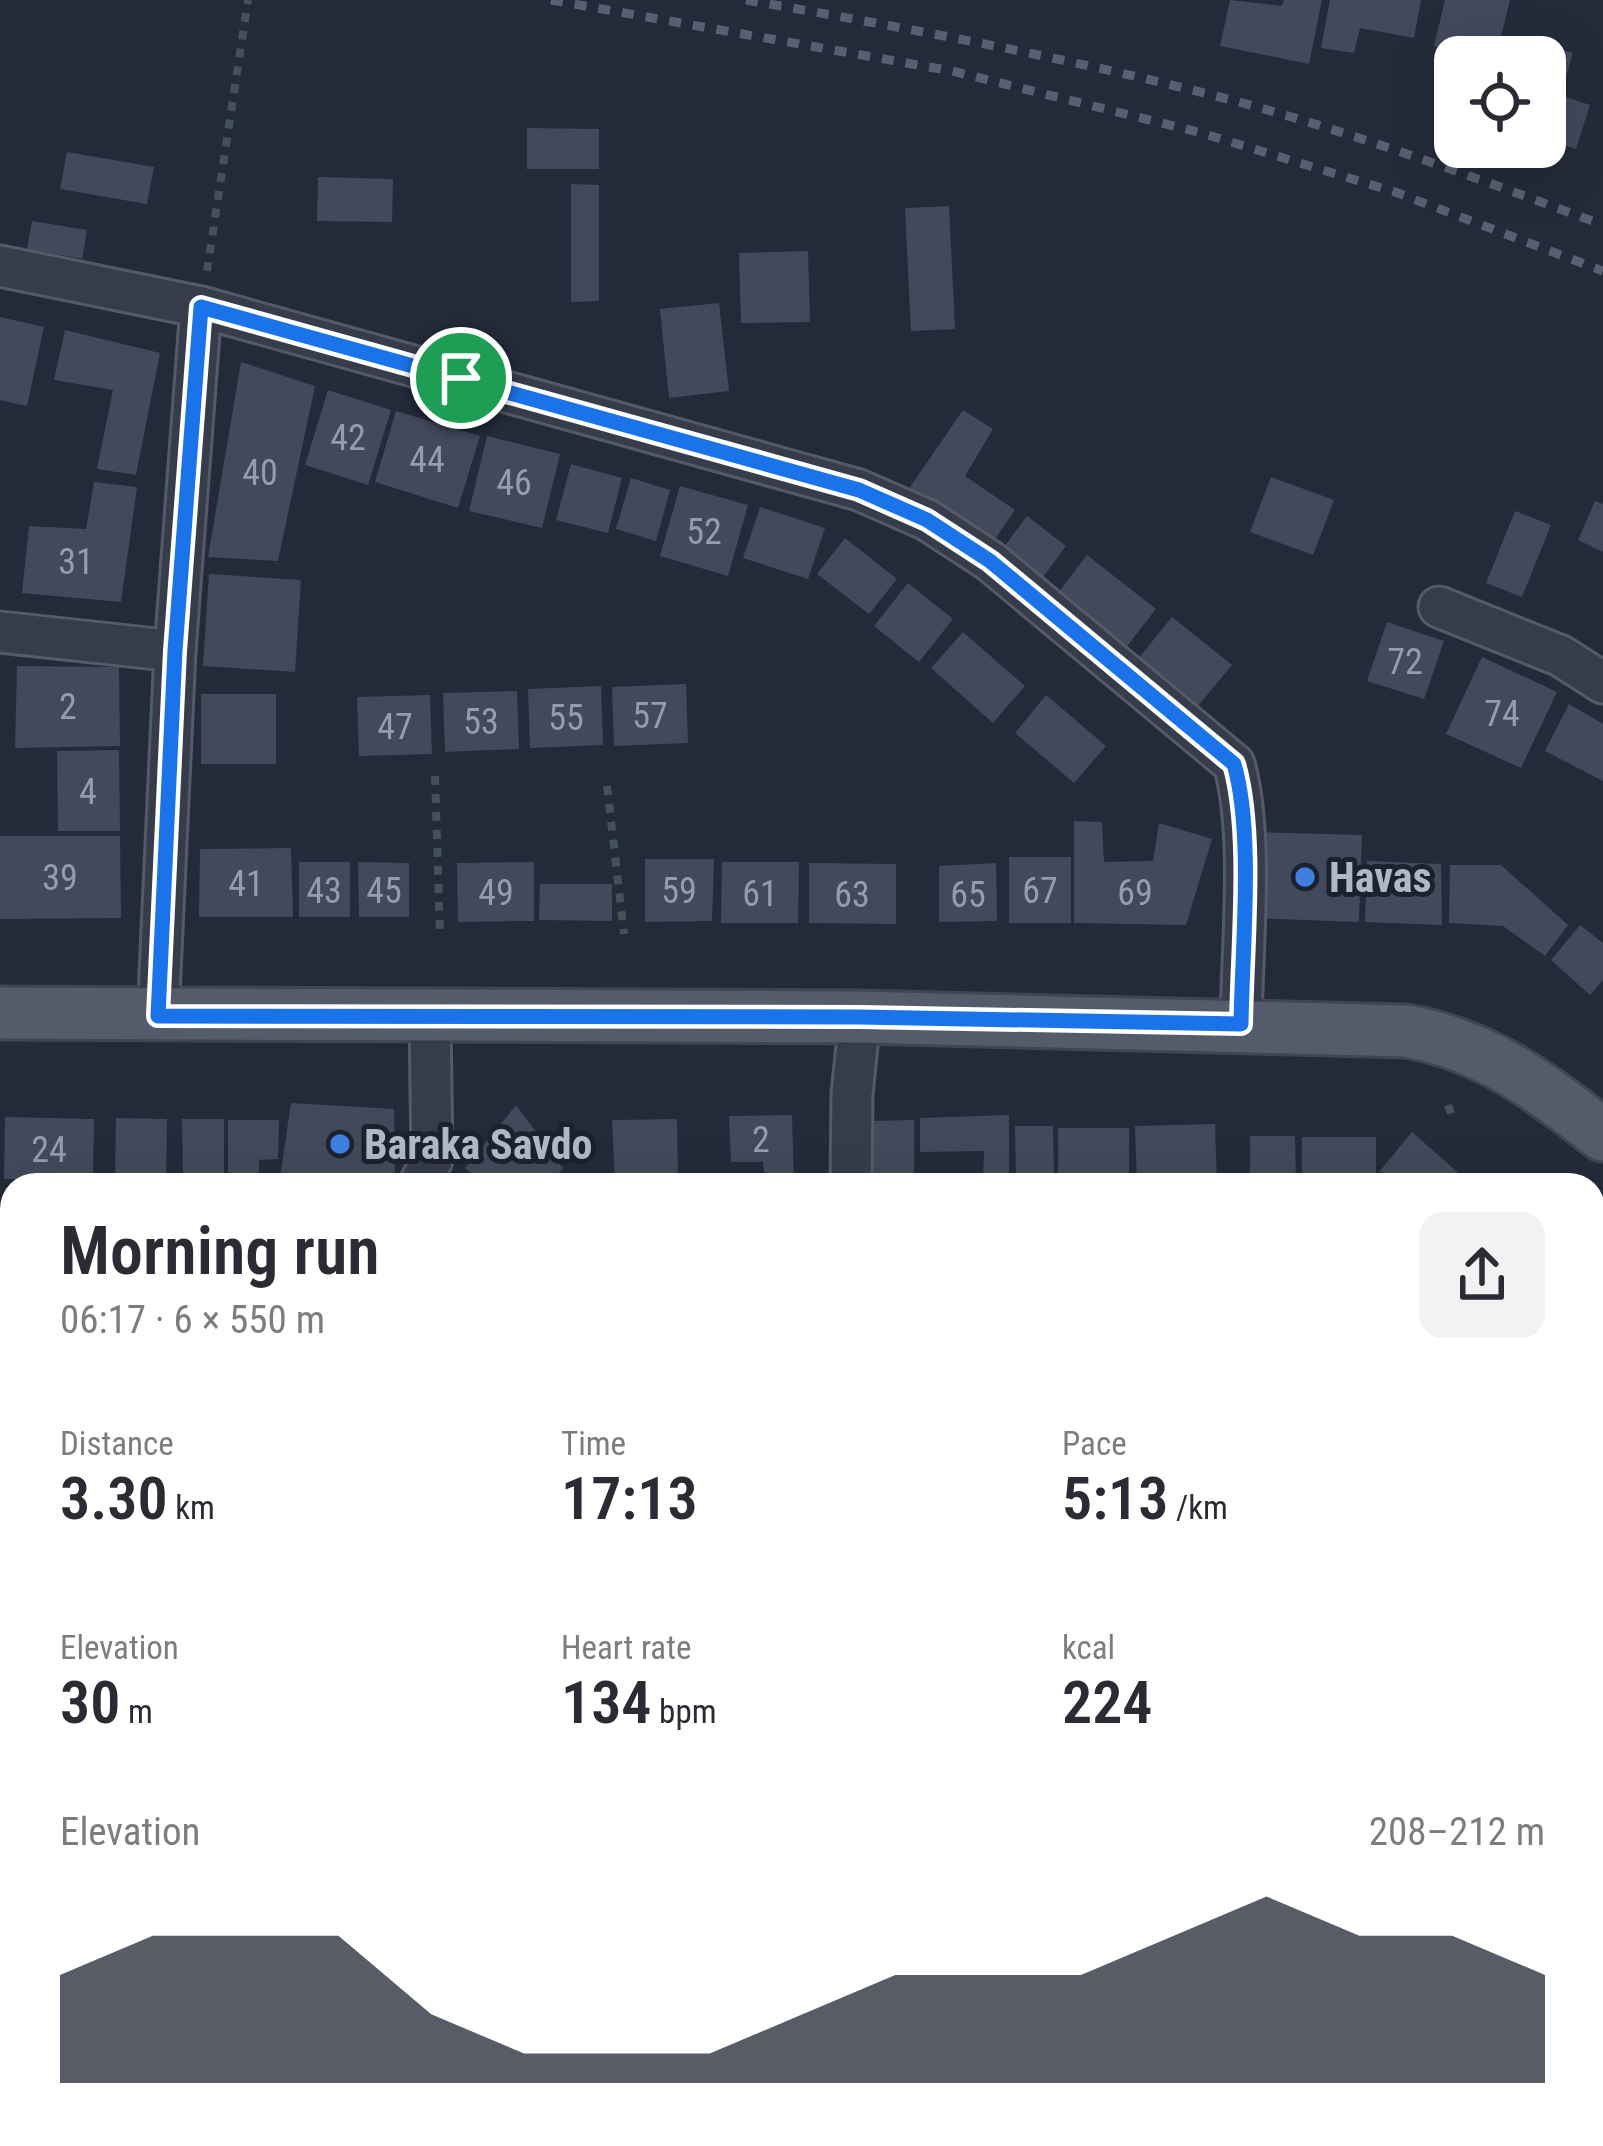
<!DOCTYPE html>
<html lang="en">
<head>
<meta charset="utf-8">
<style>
	body { margin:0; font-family:"Roboto Condensed",sans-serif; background:#f2f2f3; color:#2b2b33; height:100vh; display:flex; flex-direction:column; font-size:45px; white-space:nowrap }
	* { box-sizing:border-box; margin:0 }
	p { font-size:39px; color:#7c7c81 }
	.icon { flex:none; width:66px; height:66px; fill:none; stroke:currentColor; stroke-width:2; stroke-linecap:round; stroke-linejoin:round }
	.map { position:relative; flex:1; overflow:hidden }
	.side { position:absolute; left:0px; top:1173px; width:1605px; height:975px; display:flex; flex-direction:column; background:#fff; border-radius:36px 36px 0 0; box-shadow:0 12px 48px #0002 }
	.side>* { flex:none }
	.buttons { position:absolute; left:1434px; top:36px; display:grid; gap:24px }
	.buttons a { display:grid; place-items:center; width:132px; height:132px; border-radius:24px; background:#fff; box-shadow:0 12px 48px #0002; font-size:60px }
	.pin { position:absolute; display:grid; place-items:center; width:102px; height:102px; color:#fff; margin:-51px; border:6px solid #fff; border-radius:50%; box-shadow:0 3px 12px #0007 }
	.round { display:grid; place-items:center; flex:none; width:126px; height:126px; border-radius:24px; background:#f2f2f3 }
	.summary { display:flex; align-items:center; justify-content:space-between; height:204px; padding:0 60px }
	h1 { font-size:66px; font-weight:600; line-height:90px }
	.stats { display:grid; grid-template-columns:repeat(3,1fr); gap:18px; height:204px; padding:12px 60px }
	.stats div { display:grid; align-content:center }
	.stats b { font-size:60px; font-weight:600 }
	.stats small { font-size:33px; font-weight:400 }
	.stats p { font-size:33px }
	.chart { height:336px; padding:24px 60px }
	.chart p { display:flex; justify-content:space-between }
	.chart svg { width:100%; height:216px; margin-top:12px; fill:#111827; opacity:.7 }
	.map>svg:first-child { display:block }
</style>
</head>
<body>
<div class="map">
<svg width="1603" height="2146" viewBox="0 0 1603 2146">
	<rect width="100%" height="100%" fill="#232a39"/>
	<g fill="#42495b">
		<polygon points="1230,0 1282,6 1284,0 1322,0 1309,64 1220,46"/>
		<polygon points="1330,0 1421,0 1414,38 1360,28 1354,53 1321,48"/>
		<polygon points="1445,0 1510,0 1496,57 1478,57 1434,46"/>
		<polygon points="1543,45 1573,53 1560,96 1545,91 1545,57 1540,57"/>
		<polygon points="1566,97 1590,105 1576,149 1552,141"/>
		<polygon points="527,128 599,129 599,169 527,169"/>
		<polygon points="67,152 154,167 147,204 60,189"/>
		<polygon points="318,177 393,179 392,222 317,221"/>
		<polygon points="571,184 599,185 599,301 571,302"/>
		<polygon points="949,206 955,329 911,331 905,208"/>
		<polygon points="32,221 87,230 82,259 27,249"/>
		<polygon points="808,251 810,322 741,323 739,253"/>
		<polygon points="719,303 729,391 669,398 660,309"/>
		<polygon points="0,317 44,327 27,406 0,400"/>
		<polygon points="65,330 160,353 136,475 97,469 113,390 54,380"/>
		<polygon points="241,362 315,386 278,561 208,557"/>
		<polygon points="328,390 391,410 368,485 305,465"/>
		<polygon points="963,410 993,429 965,476 1015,510 990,546 908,490"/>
		<polygon points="396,411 480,436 458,508 375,482"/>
		<polygon points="487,436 560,454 542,528 469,511"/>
		<polygon points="571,464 622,478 608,533 556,520"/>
		<polygon points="1271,477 1334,500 1313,555 1250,532"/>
		<polygon points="631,478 670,490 656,541 616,529"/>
		<polygon points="94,482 137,487 121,602 22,593 29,526 86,529"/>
		<polygon points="680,486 748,505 728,576 660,556"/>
		<polygon points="1595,501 1603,504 1603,552 1578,540"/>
		<polygon points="760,507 825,528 808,579 743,558"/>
		<polygon points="1515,511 1551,525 1522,597 1486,583"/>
		<polygon points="1027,516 1066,546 1040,581 1001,551"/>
		<polygon points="845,538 897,579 869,614 817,574"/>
		<polygon points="1087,555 1156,609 1127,646 1059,592"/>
		<polygon points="209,574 301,580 295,672 203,666"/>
		<polygon points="908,583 953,619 919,662 874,626"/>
		<polygon points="1172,617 1232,665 1198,706 1138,659"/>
		<polygon points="1387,622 1444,641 1424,699 1367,681"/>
		<polygon points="963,632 1025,686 993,723 931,668"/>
		<polygon points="1482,657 1557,692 1521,768 1446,734"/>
		<polygon points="17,666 119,667 120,746 15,748"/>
		<polygon points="686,684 688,743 614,746 612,687"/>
		<polygon points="601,686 603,745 530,748 528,689"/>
		<polygon points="517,691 519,749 445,752 443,693"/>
		<rect x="201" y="694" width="75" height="70"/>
		<polygon points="430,695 432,754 359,756 357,697"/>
		<polygon points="1046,695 1106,746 1074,783 1015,733"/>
		<polygon points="1569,704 1603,724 1603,781 1545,751"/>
		<polygon points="119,750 120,831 58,831 57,751"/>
		<polygon points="1074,821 1102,822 1104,862 1153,861 1159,823 1212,839 1186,925 1074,923"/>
		<polygon points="1252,832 1362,835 1359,922 1249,918"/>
		<polygon points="0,836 120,836 121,918 0,919"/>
		<polygon points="291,848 293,917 199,917 200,849"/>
		<rect x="1009" y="857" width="62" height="66"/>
		<polygon points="645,859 714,859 712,921 645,922"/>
		<polygon points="1367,861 1441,864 1442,925 1365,922"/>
		<rect x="299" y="862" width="51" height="55"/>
		<polygon points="358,862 409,863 409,917 359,917"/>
		<polygon points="534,862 534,921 458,922 457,863"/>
		<polygon points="722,862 799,862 798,923 721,923"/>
		<polygon points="809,863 896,864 896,924 809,923"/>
		<polygon points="996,863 997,921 939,922 939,866"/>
		<polygon points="1450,865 1501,865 1568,925 1545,956 1503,926 1449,923"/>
		<polygon points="540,884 612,884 612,921 539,920"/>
		<polygon points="1580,925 1603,943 1603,980 1590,995 1551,960"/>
		<polygon points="291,1103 394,1109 395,1179 389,1185 279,1185"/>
		<polygon points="516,1105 563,1168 548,1185 483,1185 465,1168"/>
		<polygon points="792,1115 794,1185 765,1185 763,1162 731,1162 729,1116"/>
		<polygon points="1009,1115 1009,1179 983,1180 984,1151 920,1152 920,1118"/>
		<polygon points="5,1117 94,1119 93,1180 4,1179"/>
		<polygon points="116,1118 167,1119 166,1184 115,1183"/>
		<polygon points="182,1119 224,1119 224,1178 183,1178"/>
		<polygon points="677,1119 678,1185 615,1185 612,1120"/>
		<polygon points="228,1120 279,1120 278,1159 259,1160 259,1185 228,1185"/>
		<polygon points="914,1120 914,1185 872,1185 870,1121"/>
		<polygon points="1215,1124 1217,1185 1137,1185 1135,1126"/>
		<polygon points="1015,1126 1053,1126 1054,1178 1016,1179"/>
		<rect x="1058" y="1128" width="71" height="57"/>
		<polygon points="1412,1132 1472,1185 1394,1185 1389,1181 1379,1172"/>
		<polygon points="1250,1136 1295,1136 1296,1185 1250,1185"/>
		<rect x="1302" y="1137" width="74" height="48"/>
		<polygon points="1599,1282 1603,1285 1603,1378 1593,1371 1593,1289"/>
		<rect x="0" y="1308" width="12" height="70"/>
		<polygon points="1603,1628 1603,1678 1593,1667 1593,1637"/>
		<polygon points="0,1724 9,1724 10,1769 0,1769"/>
		<polygon points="1603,1852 1603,1907 1593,1895 1593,1861"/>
		<polygon points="4,1945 12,1954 12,2036 0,2047 0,1949"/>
		<polygon points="87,2136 128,2136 137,2146 98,2146"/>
		<polygon points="403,2136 502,2136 507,2141 502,2146 414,2146"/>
		<polygon points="792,2136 841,2136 834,2146 804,2146"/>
		<polygon points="1066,2136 1158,2136 1168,2146 1056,2146"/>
		<polygon points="1299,2136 1330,2136 1339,2146 1289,2146"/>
		<polygon points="1342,2136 1432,2136 1422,2146 1352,2146"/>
	</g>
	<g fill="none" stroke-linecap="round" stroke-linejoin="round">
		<defs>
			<g id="minor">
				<path d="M 0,266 L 201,307 L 859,490 L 927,520 L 990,561 L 1234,764 C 1254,833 1242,949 1241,1024"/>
				<polyline points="1439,607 1561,656 1603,683"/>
				<polyline points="0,632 175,651"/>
				<polyline points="158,1016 175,651 201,307"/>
				<polyline points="419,1185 432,1160 430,1017"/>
				<polyline points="851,1185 852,1094 860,1017"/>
				<polyline points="0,1403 12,1403"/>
				<polyline points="1593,1687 1603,1695"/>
				<polyline points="1593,1826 1603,1818"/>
				<polyline points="0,2130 12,2118"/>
				<polyline points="555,2146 567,2136"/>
				<polyline points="710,2146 716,2136"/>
				<polyline points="1238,2146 1247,2136"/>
			</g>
			<path id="major" d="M 0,1013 L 860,1017 L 1406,1031 C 1484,1044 1542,1087 1603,1135"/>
		</defs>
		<use href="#minor" stroke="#545a67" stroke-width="45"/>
		<use href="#major" stroke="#404553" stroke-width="57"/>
		<g stroke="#425258" stroke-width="8" stroke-dasharray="9 9" stroke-linecap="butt">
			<polyline points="207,271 248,0"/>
			<polyline points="435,776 440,935"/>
			<polyline points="607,786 624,934"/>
			<polyline points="1448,1105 1454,1122"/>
		</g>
		<use href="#minor" stroke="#363c4a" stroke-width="39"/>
		<use href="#major" stroke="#545b6a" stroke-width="51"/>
		<g stroke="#595f71" stroke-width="9" stroke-dasharray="12 12" stroke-linecap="butt">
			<polyline points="551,0 952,71 1198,132 1395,192 1603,271"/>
			<path d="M 746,0 C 902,27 1058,56 1212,95 C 1345,129 1474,177 1603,225"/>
		</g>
	</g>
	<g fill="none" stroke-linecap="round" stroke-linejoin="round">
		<defs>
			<path id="route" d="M 201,307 L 859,490 L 927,520 L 990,561 L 1234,764 C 1254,833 1242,949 1241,1024 L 860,1017 L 158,1016 L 175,651 Z"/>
		</defs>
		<use href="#route" stroke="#fff" stroke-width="24"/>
		<use href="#route" stroke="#1a73e8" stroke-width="15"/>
	</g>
	<g fill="#3f7fe0" stroke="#1c212e" stroke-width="4.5">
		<circle cx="1305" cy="877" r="12"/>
		<circle cx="340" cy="1144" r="12"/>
	</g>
	<g text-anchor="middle" stroke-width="10" stroke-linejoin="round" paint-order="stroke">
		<g font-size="36" fill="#959cab">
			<text x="348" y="450">42</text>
			<text x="427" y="472">44</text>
			<text x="260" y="485">40</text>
			<text x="514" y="495">46</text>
			<text x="704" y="544">52</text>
			<text x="76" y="574">31</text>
			<text x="1405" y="674">72</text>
			<text x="68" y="719">2</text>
			<text x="1502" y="726">74</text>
			<text x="650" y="728">57</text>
			<text x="566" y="730">55</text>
			<text x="481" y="734">53</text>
			<text x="395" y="739">47</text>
			<text x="88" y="804">4</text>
			<text x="60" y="890">39</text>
			<text x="246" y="896">41</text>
			<text x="324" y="903">43</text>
			<text x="384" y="903">45</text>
			<text x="679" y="903">59</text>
			<text x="1040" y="903">67</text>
			<text x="496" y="905">49</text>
			<text x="1135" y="905">69</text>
			<text x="760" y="906">61</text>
			<text x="852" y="907">63</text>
			<text x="968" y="907">65</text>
			<text x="761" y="1152">2</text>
			<text x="49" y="1162">24</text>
		</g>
		<g font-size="42" font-weight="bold" fill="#b1b7c6" stroke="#1c212e" text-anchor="start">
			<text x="1329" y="892">Havas</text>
			<text x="364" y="1159">Baraka Savdo</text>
		</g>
	</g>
</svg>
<div class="buttons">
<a><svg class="icon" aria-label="locate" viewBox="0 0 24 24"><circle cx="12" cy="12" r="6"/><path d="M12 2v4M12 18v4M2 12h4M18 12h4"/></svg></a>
</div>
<div class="pin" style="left:461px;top:378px;background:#1e9e55"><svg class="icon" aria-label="arrive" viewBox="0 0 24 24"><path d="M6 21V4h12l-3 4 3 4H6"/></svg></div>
<section class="side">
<div class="summary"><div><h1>Morning run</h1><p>06:17 · 6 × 550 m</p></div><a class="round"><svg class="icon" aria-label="share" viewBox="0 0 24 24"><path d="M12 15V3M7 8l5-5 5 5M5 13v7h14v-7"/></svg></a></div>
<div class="stats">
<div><p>Distance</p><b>3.30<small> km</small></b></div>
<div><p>Time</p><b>17:13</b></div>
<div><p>Pace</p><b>5:13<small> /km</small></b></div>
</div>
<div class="stats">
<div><p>Elevation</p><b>30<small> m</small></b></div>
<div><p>Heart rate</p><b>134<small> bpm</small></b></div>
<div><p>kcal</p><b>224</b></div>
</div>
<div class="chart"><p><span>Elevation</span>208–212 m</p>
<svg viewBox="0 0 160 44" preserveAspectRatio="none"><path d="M0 44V22L10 14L20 14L30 14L40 30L50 38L60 38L70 38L80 30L90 22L100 22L110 22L120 14L130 6L140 14L150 14L160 22V44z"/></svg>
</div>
</section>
</div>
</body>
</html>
